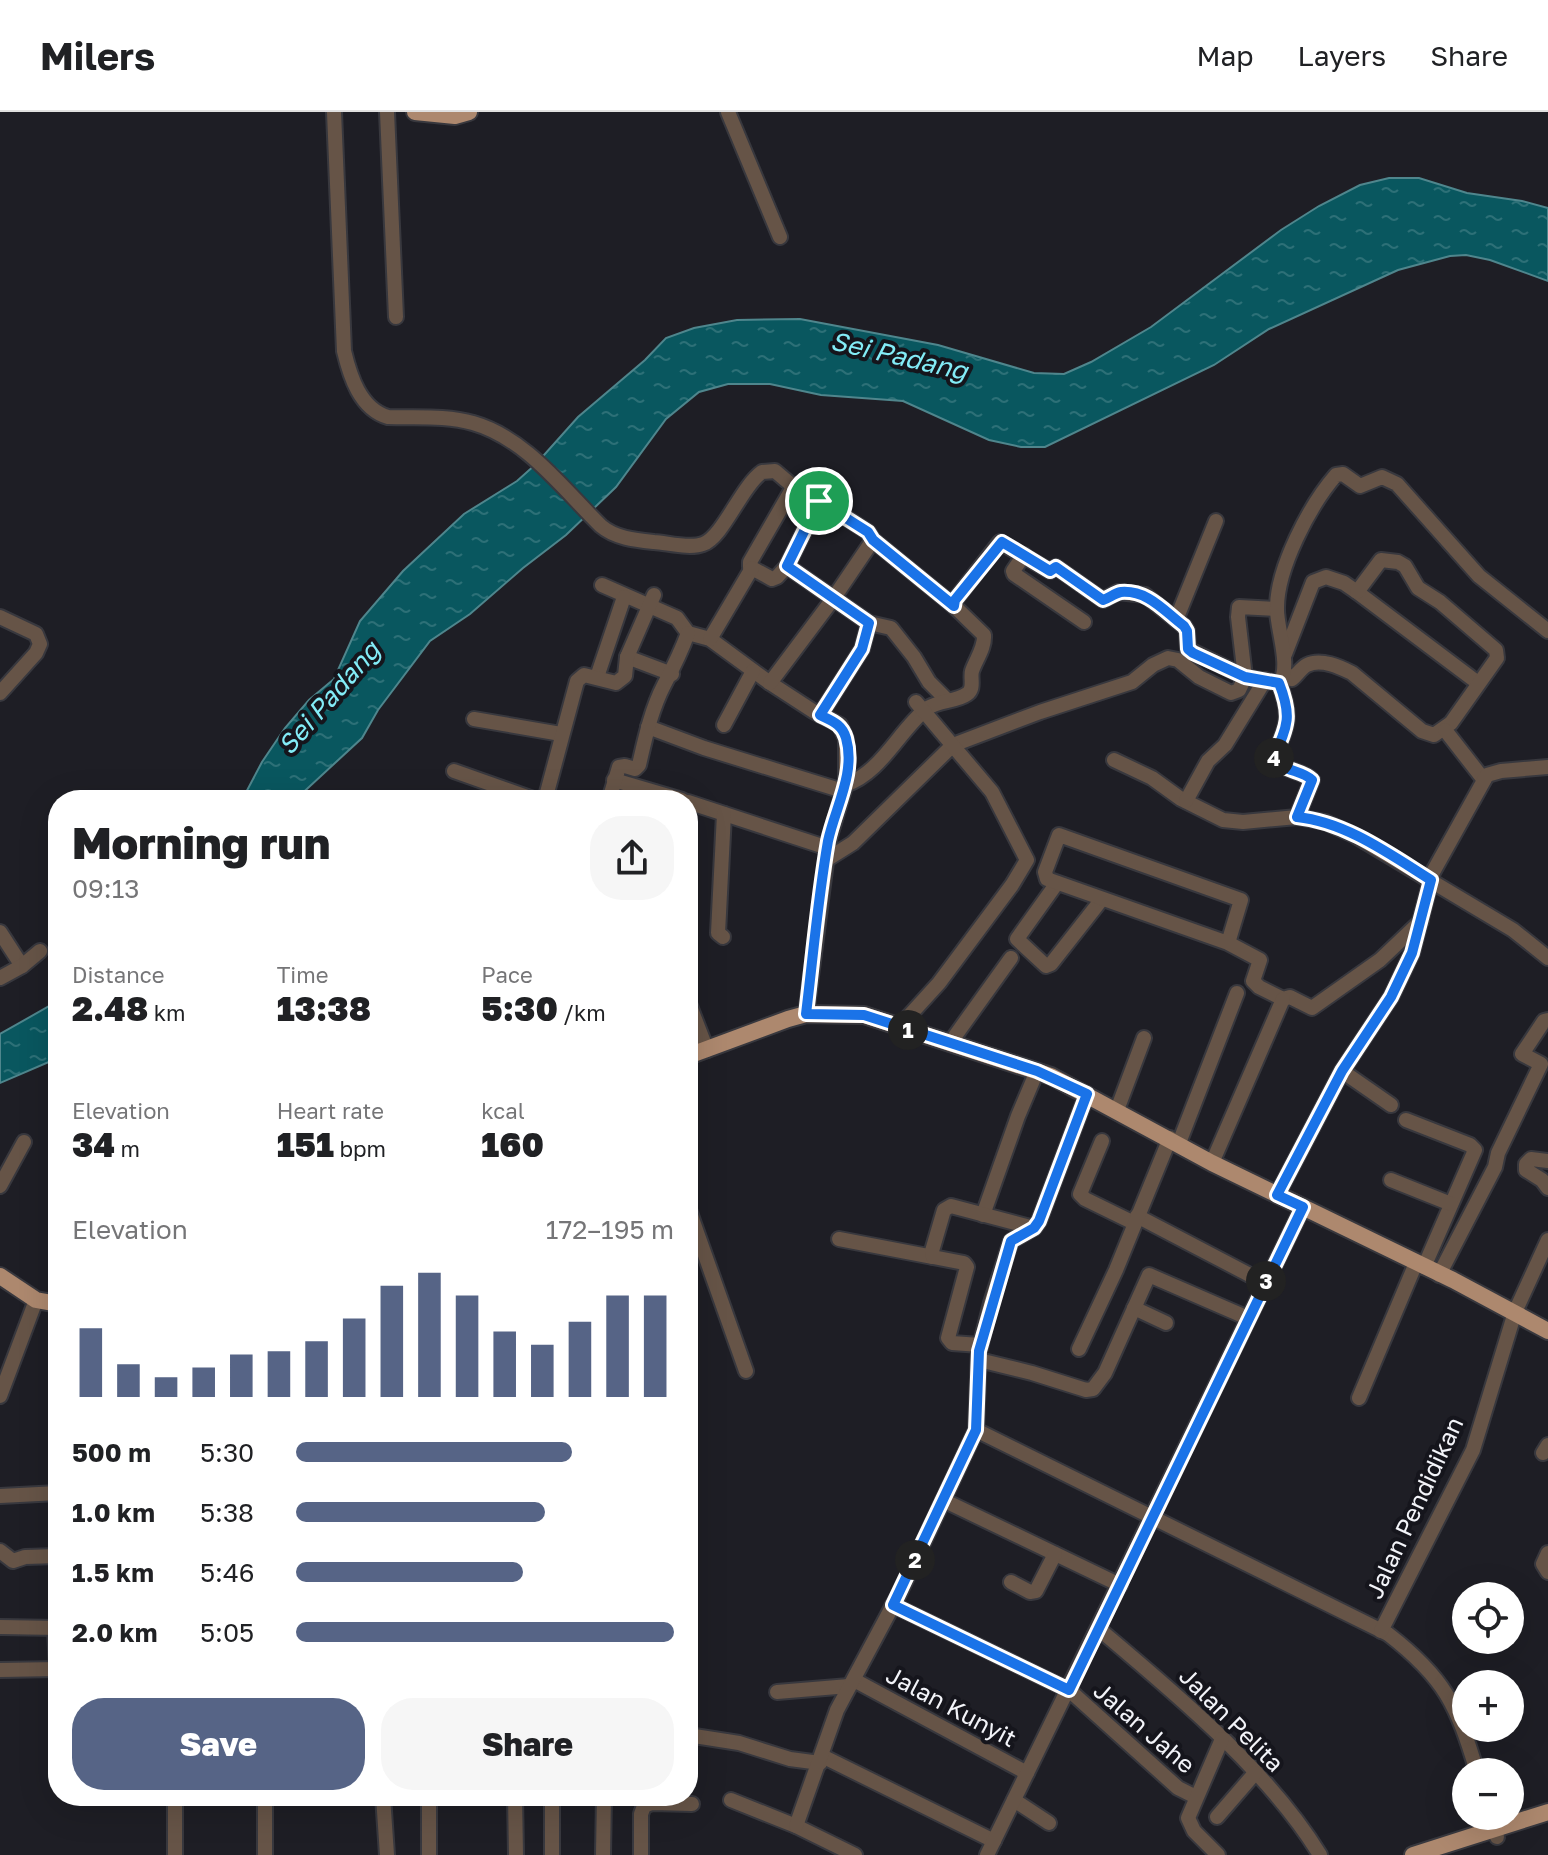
<!DOCTYPE html>
<html lang="en">
<head>
<meta charset="utf-8">
<style>
	body { margin:0; font-family:"Golos Text",sans-serif; background:#f6f6f6; color:#202124; height:100vh; display:flex; flex-direction:column; font-size:30px; white-space:nowrap }
	* { box-sizing:border-box; margin:0 }
	p { font-size:26px; color:#757577 }
	.icon { flex:none; width:44px; height:44px; fill:none; stroke:currentColor; stroke-width:2; stroke-linecap:round; stroke-linejoin:round }
	.map { position:relative; flex:1; overflow:hidden }
	.panel { position:absolute; left:48px; top:678px; width:650px; height:1016px; display:flex; flex-direction:column; background:#fff; border-radius:32px; box-shadow:0 8px 32px #0002 }
	.panel>* { flex:none }
	.controls { position:absolute; left:1452px; top:1470px; display:grid; gap:16px }
	.controls a { display:grid; place-items:center; width:72px; height:72px; border-radius:50%; background:#fff; box-shadow:0 8px 32px #0002; font-size:40px }
	.pin { position:absolute; display:grid; place-items:center; width:68px; height:68px; color:#fff; margin:-34px; border:4px solid #fff; border-radius:50%; box-shadow:0 2px 8px #0007 }
	.km { position:absolute; width:40px; height:40px; margin:-20px; border-radius:50%; background:#222; color:#fff; font-size:22px; line-height:40px; text-align:center }
	.round { display:grid; place-items:center; flex:none; width:84px; height:84px; border-radius:32px; background:#f6f6f6 }
	.head { display:flex; align-items:center; justify-content:space-between; height:136px; padding:0 24px }
	h1 { font-size:44px; font-weight:800; line-height:60px }
	.stats { display:grid; grid-template-columns:repeat(3,1fr); gap:12px; height:136px; padding:8px 24px }
	.stats div { display:grid; align-content:center }
	.stats b { font-size:34px; font-weight:800 }
	.stats small { font-size:22px; font-weight:400 }
	.stats p { font-size:22px }
	.chart { height:224px; padding:16px 24px }
	.chart p { display:flex; justify-content:space-between }
	.chart svg { width:100%; height:144px; margin-top:8px; stroke:#566486; stroke-width:6 }
	.cta { display:flex; gap:16px; margin-top:auto; padding:16px 24px }
	.cta a { flex:1; height:92px; border-radius:32px; background:#566486; color:#fff; font-size:32px; font-weight:800; line-height:92px; text-align:center }
	.cta a+a { background:#f6f6f6; color:#202124 }
	ul { padding:0 24px; list-style:none; font-size:26px }
	li { display:grid; grid-template-columns:128px 96px 1fr; align-items:center; height:60px }
	li i { height:20px; border-radius:10px; background:#566486 }
	header { display:flex; align-items:center; gap:48px; box-sizing:border-box; height:112px; padding:0 40px; background:#fff; border-bottom:2px solid #e0e0e0 }
	header strong { font-size:38px }
	nav { display:flex; gap:44px; margin-inline-start:auto; font-size:28px }
	.map>svg:first-child { display:block }
</style>
</head>
<body>
<header>
<strong>Milers</strong>
<nav><a>Map</a><a>Layers</a><a>Share</a></nav>
</header>
<div class="map">
<svg width="1548" height="1743" viewBox="0 0 1548 1743">
	<defs>
		<pattern id="water-ripples" width="26" height="14" patternUnits="userSpaceOnUse" patternTransform="scale(2)"><rect width="26" height="14" fill="#09575f"/><path d="M2 4q2-2 4 0t4 0M15 11q2-2 4 0t4 0" fill="none" stroke="#2d7077"/></pattern>
	</defs>
	<rect width="100%" height="100%" fill="#1e1e25"/>
	<g fill="url(#water-ripples)" stroke="#4f868d" stroke-width="2">
		<polygon points="1389,66 1419,66 1467,81 1522,89 1548,96 1548,169 1490,148 1466,143 1450,144 1398,158 1269,217 1214,253 1045,335 1021,335 989,328 903,289 821,283 770,272 728,272 699,280 666,307 616,375 566,423 523,456 470,502 430,529 378,598 362,626 295,688 242,688 262,650 285,616 309,588 334,567 360,509 403,459 464,402 517,369 536,352 578,305 645,248 666,226 694,216 737,208 800,207 938,233 1034,261 1064,262 1091,250 1151,215 1281,118 1319,94 1360,73"/>
		<polygon points="58,889 58,946 0,971 0,922"/>
	</g>
	<g fill="none" stroke-linecap="round" stroke-linejoin="round">
		<defs>
			<g id="minor">
				<path d="M 334,0 L 344,239 C 350,264 360,297 388,305 C 416,306 446,303 473,311 C 526,326 563,377 601,414 C 615,426 635,428 654,430 C 668,431 690,437 703,432 C 723,425 741,375 762,360 L 775,359 L 795,376"/>
				<polyline points="387,0 396,205"/>
				<polyline points="728,0 780,125"/>
				<polyline points="819,389 787,454 777,465 772,467 750,455 750,450 791,379 795,376 800,376 868,420 873,428 954,494"/>
				<polyline points="1024,443 1013,459 1014,462 1084,510"/>
				<polyline points="787,454 869,511 891,516 914,545 929,570 947,588"/>
				<polyline points="602,473 677,506 688,521 710,527 770,571 813,599 840,613 846,627 846,671 829,727 806,902"/>
				<polyline points="0,505 36,522 40,532 36,541 0,581"/>
				<polyline points="1176,508 1216,409"/>
				<polyline points="710,527 752,456"/>
				<polyline points="1285,542 1313,470 1326,465 1344,471 1357,480 1478,571"/>
				<polyline points="627,545 672,562"/>
				<path d="M 1285,561 L 1292,567 C 1297,563 1301,556 1307,553 C 1321,546 1340,555 1352,561 L 1422,619 L 1434,623 L 1451,611 L 1497,546 L 1496,538 L 1440,490 L 1418,476 L 1405,454 L 1398,450 L 1381,448 L 1357,480"/>
				<polyline points="597,565 624,485"/>
				<polyline points="770,571 833,487 873,428"/>
				<path d="M 1279,571 C 1292,604 1288,613 1274,644 C 1280,660 1301,657 1312,668 L 1297,705"/>
				<polyline points="820,603 862,537 869,511"/>
				<polyline points="474,607 561,622"/>
				<polyline points="724,613 753,559"/>
				<polyline points="648,615 704,636 843,679"/>
				<polyline points="1445,618 1484,668"/>
				<polyline points="1114,648 1152,666 1181,687 1223,708 1243,710 1297,705 1325,710 1354,723 1513,818 1548,846"/>
				<polyline points="454,659 536,688"/>
				<polyline points="614,668 682,688"/>
				<path d="M 845,673 C 881,661 898,620 926,597 C 938,588 956,590 967,582 C 975,577 970,566 972,559 C 976,547 985,536 984,523 L 954,494 L 955,488 L 1000,430 L 1050,459 L 1056,455 L 1103,488 L 1118,480 L 1145,483 L 1184,514 L 1187,519 L 1188,537 L 1245,565 L 1238,505 L 1239,495 L 1277,497"/>
				<polyline points="545,688 577,569 584,563 616,571 625,564 627,545 654,483"/>
				<path d="M 609,688 L 619,655 L 625,654 L 635,657 L 639,653 C 645,627 651,598 664,573 C 673,556 681,540 688,521"/>
				<polyline points="1186,689 1208,649 1225,633 1265,568"/>
				<polyline points="688,690 828,736"/>
				<path d="M 826,748 L 853,731 L 953,633 L 1040,600 L 1132,570 L 1153,553 L 1168,546 L 1178,548 L 1199,565 L 1231,581 L 1239,578 L 1245,565 L 1279,571 C 1292,557 1277,517 1277,498 C 1276,457 1310,393 1336,363 L 1343,362 L 1360,374 L 1382,365 L 1397,372 L 1479,464 L 1548,519"/>
				<polyline points="1057,771 1017,827 1046,854 1051,852 1102,787"/>
				<polyline points="0,820 22,854"/>
				<polyline points="723,825 718,821 724,702"/>
				<polyline points="1228,831 1241,788 1059,723 1045,760 1047,767 1228,831 1260,848 1253,869 1259,875 1283,887 1290,885 1312,896 1380,848 1421,809"/>
				<polyline points="0,866 22,854 40,839"/>
				<polyline points="688,889 707,938"/>
				<polyline points="899,915 939,871 1012,773 1027,748 992,680 916,590"/>
				<polyline points="950,931 1011,846"/>
				<polyline points="1342,959 1391,993"/>
				<polyline points="1117,998 1144,926"/>
				<polyline points="1406,1008 1470,1033 1475,1038 1424,1155"/>
				<polyline points="1102,1029 1080,1082 1085,1087 1134,1111"/>
				<polyline points="1179,1031 1237,881"/>
				<polyline points="1548,1049 1531,1047 1526,1052 1526,1058 1542,1068 1548,1076"/>
				<polyline points="1212,1051 1283,887"/>
				<polyline points="1391,1068 1451,1092"/>
				<polyline points="0,1074 24,1030"/>
				<polyline points="1277,1083 1342,959 1391,885 1412,841 1433,760 1487,663 1501,659 1548,655"/>
				<polyline points="688,1095 746,1259"/>
				<polyline points="983,1103 1018,1004 1037,959"/>
				<polyline points="1137,1104 1265,1171"/>
				<polyline points="839,1127 933,1145"/>
				<polyline points="1439,1163 1495,1055 1498,1041 1541,952 1522,942 1544,909 1548,908"/>
				<polyline points="1134,1196 1166,1211"/>
				<polyline points="980,1233 952,1231 948,1226 967,1155 964,1151 933,1145 932,1139 944,1098 951,1094 1034,1116"/>
				<polyline points="1079,1237 1116,1158 1170,1026"/>
				<polyline points="979,1248 1032,1261 1086,1278 1093,1277 1105,1261 1149,1163 1248,1206"/>
				<polyline points="0,1284 36,1188"/>
				<polyline points="1359,1286 1416,1151"/>
				<path d="M 976,1318 L 1388,1522 C 1445,1566 1457,1593 1477,1660"/>
				<polyline points="1543,1341 1548,1333"/>
				<polyline points="0,1384 58,1381"/>
				<polyline points="943,1388 1120,1473"/>
				<polyline points="0,1439 13,1449 25,1445 58,1444"/>
				<polyline points="1548,1441 1543,1452 1548,1460"/>
				<polyline points="1011,1470 1030,1480 1036,1479 1055,1442"/>
				<polyline points="893,1493 1069,1578 1178,1676 1196,1685"/>
				<polyline points="0,1515 58,1516"/>
				<polyline points="55,1516 57,1557"/>
				<path d="M 1099,1517 C 1174,1580 1269,1659 1320,1743"/>
				<polyline points="1381,1519 1473,1338 1515,1200 1548,1128"/>
				<polyline points="0,1558 58,1557"/>
				<polyline points="854,1568 1027,1661"/>
				<polyline points="777,1580 849,1574"/>
				<polyline points="688,1623 739,1631 790,1647 820,1651"/>
				<polyline points="822,1644 994,1729"/>
				<polyline points="383,1684 387,1743"/>
				<polyline points="429,1684 429,1743"/>
				<polyline points="515,1684 516,1743"/>
				<polyline points="552,1684 552,1743"/>
				<polyline points="731,1688 796,1714 855,1743"/>
				<polyline points="1014,1688 1049,1711"/>
				<polyline points="1490,1704 1497,1725"/>
				<polyline points="1217,1705 1255,1661"/>
				<polyline points="796,1714 837,1598 899,1482 976,1318 979,1239 991,1191 1011,1129 1034,1116 1039,1109 1087,982"/>
				<polyline points="175,1743 175,1684"/>
				<polyline points="265,1743 265,1684"/>
				<polyline points="603,1743 604,1684"/>
				<polyline points="641,1743 641,1702 644,1694 652,1691 692,1692"/>
				<polyline points="987,1743 1303,1095"/>
				<polyline points="1218,1743 1194,1719 1188,1706 1222,1627"/>
			</g>
			<g id="major">
				<polyline points="415,0 455,4 469,0"/>
				<polyline points="688,944 788,907 806,902 864,903 1051,964 1212,1051 1453,1168 1548,1219"/>
				<polyline points="0,1164 36,1188 58,1192"/>
				<polyline points="1413,1743 1548,1700"/>
			</g>
		</defs>
		<use href="#minor" stroke="#38383e" stroke-width="18"/>
		<use href="#major" stroke="#38383e" stroke-width="20"/>
		<use href="#minor" stroke="#665447" stroke-width="14"/>
		<use href="#major" stroke="#ad886e" stroke-width="16"/>
	</g>
	<g fill="none" stroke-linecap="round" stroke-linejoin="round">
		<defs>
			<path id="route" d="M 819,389 L 868,420 L 873,428 L 954,494 L 955,488 L 1002,430 L 1050,459 L 1056,455 L 1103,488 C 1109,486 1115,481 1121,480 C 1148,478 1164,499 1184,514 L 1187,519 L 1188,537 L 1193,541 L 1245,565 L 1279,571 C 1292,604 1288,613 1274,644 C 1280,660 1301,657 1312,668 L 1297,705 C 1346,710 1391,743 1431,768 L 1412,841 L 1391,885 L 1342,959 L 1277,1083 L 1303,1095 L 1069,1578 L 893,1493 L 976,1318 L 979,1239 L 1011,1129 L 1034,1116 L 1039,1109 L 1087,982 L 1037,959 L 864,903 L 806,902 C 813,845 818,786 828,729 C 835,696 856,661 846,626 C 842,612 832,609 820,603 L 862,537 L 869,511 L 787,454 Z"/>
		</defs>
		<use href="#route" stroke="#fff" stroke-width="16"/>
		<use href="#route" stroke="#1a73e8" stroke-width="10"/>
	</g>
	<g text-anchor="middle" stroke-width="8" stroke-linejoin="round" paint-order="stroke">
		<g font-size="24" fill="#f3f4f9" stroke="#15151c">
			<text transform="translate(1415 1396) rotate(-65)" y="8">Jalan Pendidikan</text>
			<text transform="translate(951 1595) rotate(28)" y="8">Jalan Kunyit</text>
			<text transform="translate(1231 1608) rotate(45)" y="8">Jalan Pelita</text>
			<text transform="translate(1144 1616) rotate(41)" y="8">Jalan Jahe</text>
		</g>
		<g font-size="26" font-style="italic" fill="#83ecf7" stroke="#15151c">
			<text transform="translate(899 244) rotate(13)" y="9">Sei Padang</text>
			<text transform="translate(329 586) rotate(-49)" y="9">Sei Padang</text>
		</g>
	</g>
</svg>
<div class="controls">
<a><svg class="icon" aria-label="locate" viewBox="0 0 24 24"><circle cx="12" cy="12" r="6"/><path d="M12 2v4M12 18v4M2 12h4M18 12h4"/></svg></a>
<a>+</a>
<a>−</a>
</div>
<div class="pin" style="left:819px;top:389px;background:#1e9e55"><svg class="icon" aria-label="arrive" viewBox="0 0 24 24"><path d="M6 21V4h12l-3 4 3 4H6"/></svg></div>
<b class="km" style="left:908px;top:918px">1</b>
<b class="km" style="left:915px;top:1448px">2</b>
<b class="km" style="left:1266px;top:1169px">3</b>
<b class="km" style="left:1274px;top:646px">4</b>
<section class="panel">
<div class="head"><div><h1>Morning run</h1><p>09:13</p></div><a class="round"><svg class="icon" aria-label="share" viewBox="0 0 24 24"><path d="M12 15V3M7 8l5-5 5 5M5 13v7h14v-7"/></svg></a></div>
<div class="stats">
<div><p>Distance</p><b>2.48<small> km</small></b></div>
<div><p>Time</p><b>13:38</b></div>
<div><p>Pace</p><b>5:30<small> /km</small></b></div>
</div>
<div class="stats">
<div><p>Elevation</p><b>34<small> m</small></b></div>
<div><p>Heart rate</p><b>151<small> bpm</small></b></div>
<div><p>kcal</p><b>160</b></div>
</div>
<div class="chart"><p><span>Elevation</span>172–195 m</p>
<svg viewBox="0 0 160 44" preserveAspectRatio="none"><path d="M5 44V23M15 44V34M25 44V38M35 44V35M45 44V31M55 44V30M65 44V27M75 44V20M85 44V10M95 44V6M105 44V13M115 44V24M125 44V28M135 44V21M145 44V13M155 44V13"/></svg>
</div>
<ul>
<li><b>500 m</b>5:30<i style="width:73%"></i></li>
<li><b>1.0 km</b>5:38<i style="width:66%"></i></li>
<li><b>1.5 km</b>5:46<i style="width:60%"></i></li>
<li><b>2.0 km</b>5:05<i style="width:100%"></i></li>
</ul>
<div class="cta"><a>Save</a><a>Share</a></div>
</section>
</div>
</body>
</html>
